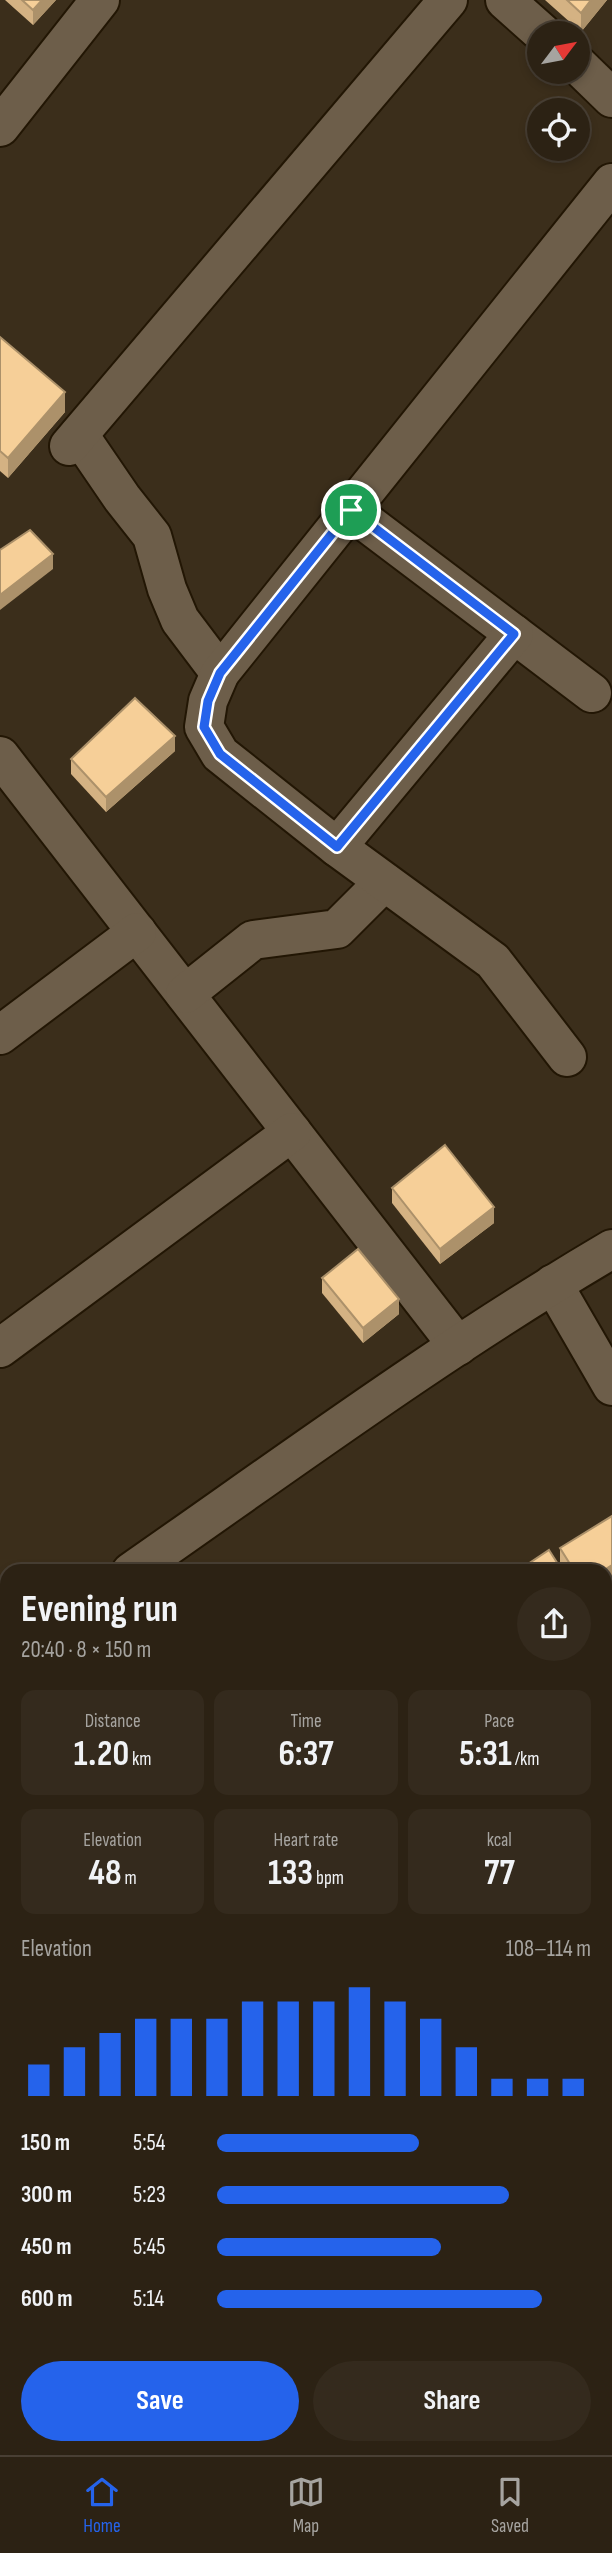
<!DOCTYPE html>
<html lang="en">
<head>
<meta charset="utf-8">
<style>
	body { margin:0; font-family:"Sofia Sans Condensed",sans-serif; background:#342a1d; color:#f1f3f6; height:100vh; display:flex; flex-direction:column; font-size:26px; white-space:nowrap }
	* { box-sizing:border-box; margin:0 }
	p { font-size:23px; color:#a6a4a0 }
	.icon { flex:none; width:38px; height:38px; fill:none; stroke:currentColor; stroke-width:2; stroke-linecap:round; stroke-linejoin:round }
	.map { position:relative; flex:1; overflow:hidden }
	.details { position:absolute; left:0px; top:1564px; width:612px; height:891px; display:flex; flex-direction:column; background:#2c2214; border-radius:21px 21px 0 0; box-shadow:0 4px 10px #0003,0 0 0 2px #483f34 }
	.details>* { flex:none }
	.needle { width:46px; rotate:58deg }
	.controls { position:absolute; left:527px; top:21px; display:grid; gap:14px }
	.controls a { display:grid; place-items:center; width:63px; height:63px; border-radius:50%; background:#2c2214; box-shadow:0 4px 10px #0003,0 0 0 2px #483f34; font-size:35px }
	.pin { position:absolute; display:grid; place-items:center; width:60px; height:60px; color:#fff; margin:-30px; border:4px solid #fff; border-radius:50%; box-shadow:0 2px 7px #0007 }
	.round { display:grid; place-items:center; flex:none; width:74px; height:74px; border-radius:37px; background:#342a1d }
	.head { display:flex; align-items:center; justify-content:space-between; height:119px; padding:0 21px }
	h1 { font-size:38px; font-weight:700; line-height:52px }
	.figures { display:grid; grid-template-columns:repeat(3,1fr); gap:10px; height:119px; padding:7px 21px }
	.figures div { display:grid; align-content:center; border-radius:14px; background:#342a1d; text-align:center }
	.figures b { font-size:35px; font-weight:700 }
	.figures small { font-size:19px; font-weight:400 }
	.figures p { font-size:19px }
	.chart { height:196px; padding:14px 21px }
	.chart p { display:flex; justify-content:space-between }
	.chart svg { width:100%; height:126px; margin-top:7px; stroke:#2563eb; stroke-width:6 }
	.button { display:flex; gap:14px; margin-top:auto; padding:14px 21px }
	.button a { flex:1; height:80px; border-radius:42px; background:#2563eb; color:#fff; font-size:28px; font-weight:700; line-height:80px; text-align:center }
	.button a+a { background:#342a1d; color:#f1f3f6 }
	ul { padding:0 21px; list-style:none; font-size:23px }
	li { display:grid; grid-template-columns:112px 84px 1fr; align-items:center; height:52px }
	li i { height:18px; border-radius:9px; background:#2563eb }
	.menu { display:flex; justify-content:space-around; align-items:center; height:98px; border-top:2px solid #483f34; background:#2c2214; font-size:19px; color:#a6a4a0 }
	.menu a { display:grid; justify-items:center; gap:4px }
	.menu .active { color:#2563eb }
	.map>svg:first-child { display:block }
</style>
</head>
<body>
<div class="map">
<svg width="612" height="2455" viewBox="0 0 612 2455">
	<rect width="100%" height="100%" fill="#3b2e1b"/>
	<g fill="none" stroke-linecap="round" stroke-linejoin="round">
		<defs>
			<g id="minor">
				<polyline points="505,0 542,33"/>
				<polyline points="578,65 612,98"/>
				<polyline points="0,127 100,0"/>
				<polyline points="79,435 122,498 152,536 167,589 180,620 220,673"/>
				<polyline points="69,446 448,0"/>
				<polyline points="350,510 592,693"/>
				<polyline points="0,756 458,1346"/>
				<polyline points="337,847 514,634"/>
				<polyline points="185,994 253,940 337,929 384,882"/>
				<polyline points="0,1035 137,932"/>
				<polyline points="567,1057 493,961 337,847 220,754 204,727 208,701 220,673 612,183"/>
				<polyline points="553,1284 612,1386"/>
				<polyline points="0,1348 292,1132"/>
				<path d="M 131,1572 C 289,1462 445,1347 612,1249"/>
				<polyline points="0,1662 7,1657"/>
				<polyline points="606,1722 612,1718"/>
				<polyline points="0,1844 7,1856"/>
				<polyline points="606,1978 612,1974"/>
				<polyline points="606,2266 612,2262"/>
				<polyline points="606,2310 612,2321"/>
				<polyline points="606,2392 612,2389"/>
				<polyline points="359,2448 363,2455"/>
				<polyline points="239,2455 251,2448"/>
				<polyline points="494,2455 506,2448"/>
			</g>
		</defs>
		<use href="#minor" stroke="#221604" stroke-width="42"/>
		<use href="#minor" stroke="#6d5e4a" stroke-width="38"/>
	</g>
	<g fill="#d4b283">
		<polygon points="5,0 56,0 33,25"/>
		<polygon points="545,0 607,0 581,32"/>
		<polygon points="0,337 65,412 8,478 0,471"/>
		<polygon points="175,751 106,812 71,774 71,759"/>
		<polygon points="392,1188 494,1223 440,1264 392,1203"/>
		<polygon points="322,1278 399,1314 363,1343 322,1293"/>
		<polygon points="612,1516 612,1580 606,1584 606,1572 565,1572 560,1563 560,1548"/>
	</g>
	<g fill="#ac916a">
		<polygon points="42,0 56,0 33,25 33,10"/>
		<polygon points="591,0 607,0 581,32 581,13"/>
		<polygon points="65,392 65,412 8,478 8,458"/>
		<polygon points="53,554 53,569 0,610 0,595"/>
		<polygon points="175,736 175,751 106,812 106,797"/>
		<polygon points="494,1207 494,1223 440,1264 440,1249"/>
		<polygon points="399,1299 399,1314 363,1343 363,1328"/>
		<polygon points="612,1565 612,1580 606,1584 606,1572 601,1572"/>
	</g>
	<g fill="#f6cf98" stroke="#ac916a" stroke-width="2">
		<polygon points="22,0 42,0 33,10"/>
		<polygon points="567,0 591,0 581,13"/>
		<polygon points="0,337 65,392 8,458 0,451"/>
		<polygon points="30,530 53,554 0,595 0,550"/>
		<polygon points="135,698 175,736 106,797 71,759"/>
		<polygon points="445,1145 494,1207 440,1249 392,1188"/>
		<polygon points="358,1249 399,1299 363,1328 322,1278"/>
		<polygon points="612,1516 612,1565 601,1572 575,1572 560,1548"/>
		<polygon points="549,1550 563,1572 516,1572"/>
	</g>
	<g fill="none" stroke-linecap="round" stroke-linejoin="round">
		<defs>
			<polygon id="route" points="351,510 514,634 337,847 220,754 204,727 208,701 220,673"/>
		</defs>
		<use href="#route" stroke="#fff" stroke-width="14"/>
		<use href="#route" stroke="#2563eb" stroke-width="9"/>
	</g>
</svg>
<div class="controls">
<a><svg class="needle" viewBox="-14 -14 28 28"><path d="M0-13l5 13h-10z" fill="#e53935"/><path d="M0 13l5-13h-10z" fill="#a6a4a0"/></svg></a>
<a><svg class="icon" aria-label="locate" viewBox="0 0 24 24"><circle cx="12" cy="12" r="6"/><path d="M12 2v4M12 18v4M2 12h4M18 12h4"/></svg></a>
</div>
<div class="pin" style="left:351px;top:510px;background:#1e9e55"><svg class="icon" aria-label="arrive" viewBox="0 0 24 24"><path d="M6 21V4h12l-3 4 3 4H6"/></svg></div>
<section class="details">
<div class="head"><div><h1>Evening run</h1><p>20:40 · 8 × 150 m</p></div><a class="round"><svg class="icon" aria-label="share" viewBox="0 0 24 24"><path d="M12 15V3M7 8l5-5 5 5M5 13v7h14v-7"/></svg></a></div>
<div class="figures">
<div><p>Distance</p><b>1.20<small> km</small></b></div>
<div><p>Time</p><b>6:37</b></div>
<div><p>Pace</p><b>5:31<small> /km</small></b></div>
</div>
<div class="figures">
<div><p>Elevation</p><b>48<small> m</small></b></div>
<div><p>Heart rate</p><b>133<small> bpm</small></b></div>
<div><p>kcal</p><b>77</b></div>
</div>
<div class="chart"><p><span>Elevation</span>108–114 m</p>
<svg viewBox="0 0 160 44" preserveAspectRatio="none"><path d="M5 44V33M15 44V27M25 44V22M35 44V17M45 44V17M55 44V17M65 44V11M75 44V11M85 44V11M95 44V6M105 44V11M115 44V17M125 44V27M135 44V38M145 44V38M155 44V38"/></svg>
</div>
<ul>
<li><b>150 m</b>5:54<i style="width:54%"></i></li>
<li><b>300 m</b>5:23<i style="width:78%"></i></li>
<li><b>450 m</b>5:45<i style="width:60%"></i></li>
<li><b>600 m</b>5:14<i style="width:87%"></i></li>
</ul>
<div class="button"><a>Save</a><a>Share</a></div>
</section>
</div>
<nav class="menu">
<a class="active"><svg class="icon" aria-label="home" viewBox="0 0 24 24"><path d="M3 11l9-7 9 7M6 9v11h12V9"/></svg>Home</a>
<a><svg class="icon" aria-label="map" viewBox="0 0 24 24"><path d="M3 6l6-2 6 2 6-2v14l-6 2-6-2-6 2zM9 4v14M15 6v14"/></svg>Map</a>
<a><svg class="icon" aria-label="saved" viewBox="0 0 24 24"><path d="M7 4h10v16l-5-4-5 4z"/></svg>Saved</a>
</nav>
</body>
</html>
